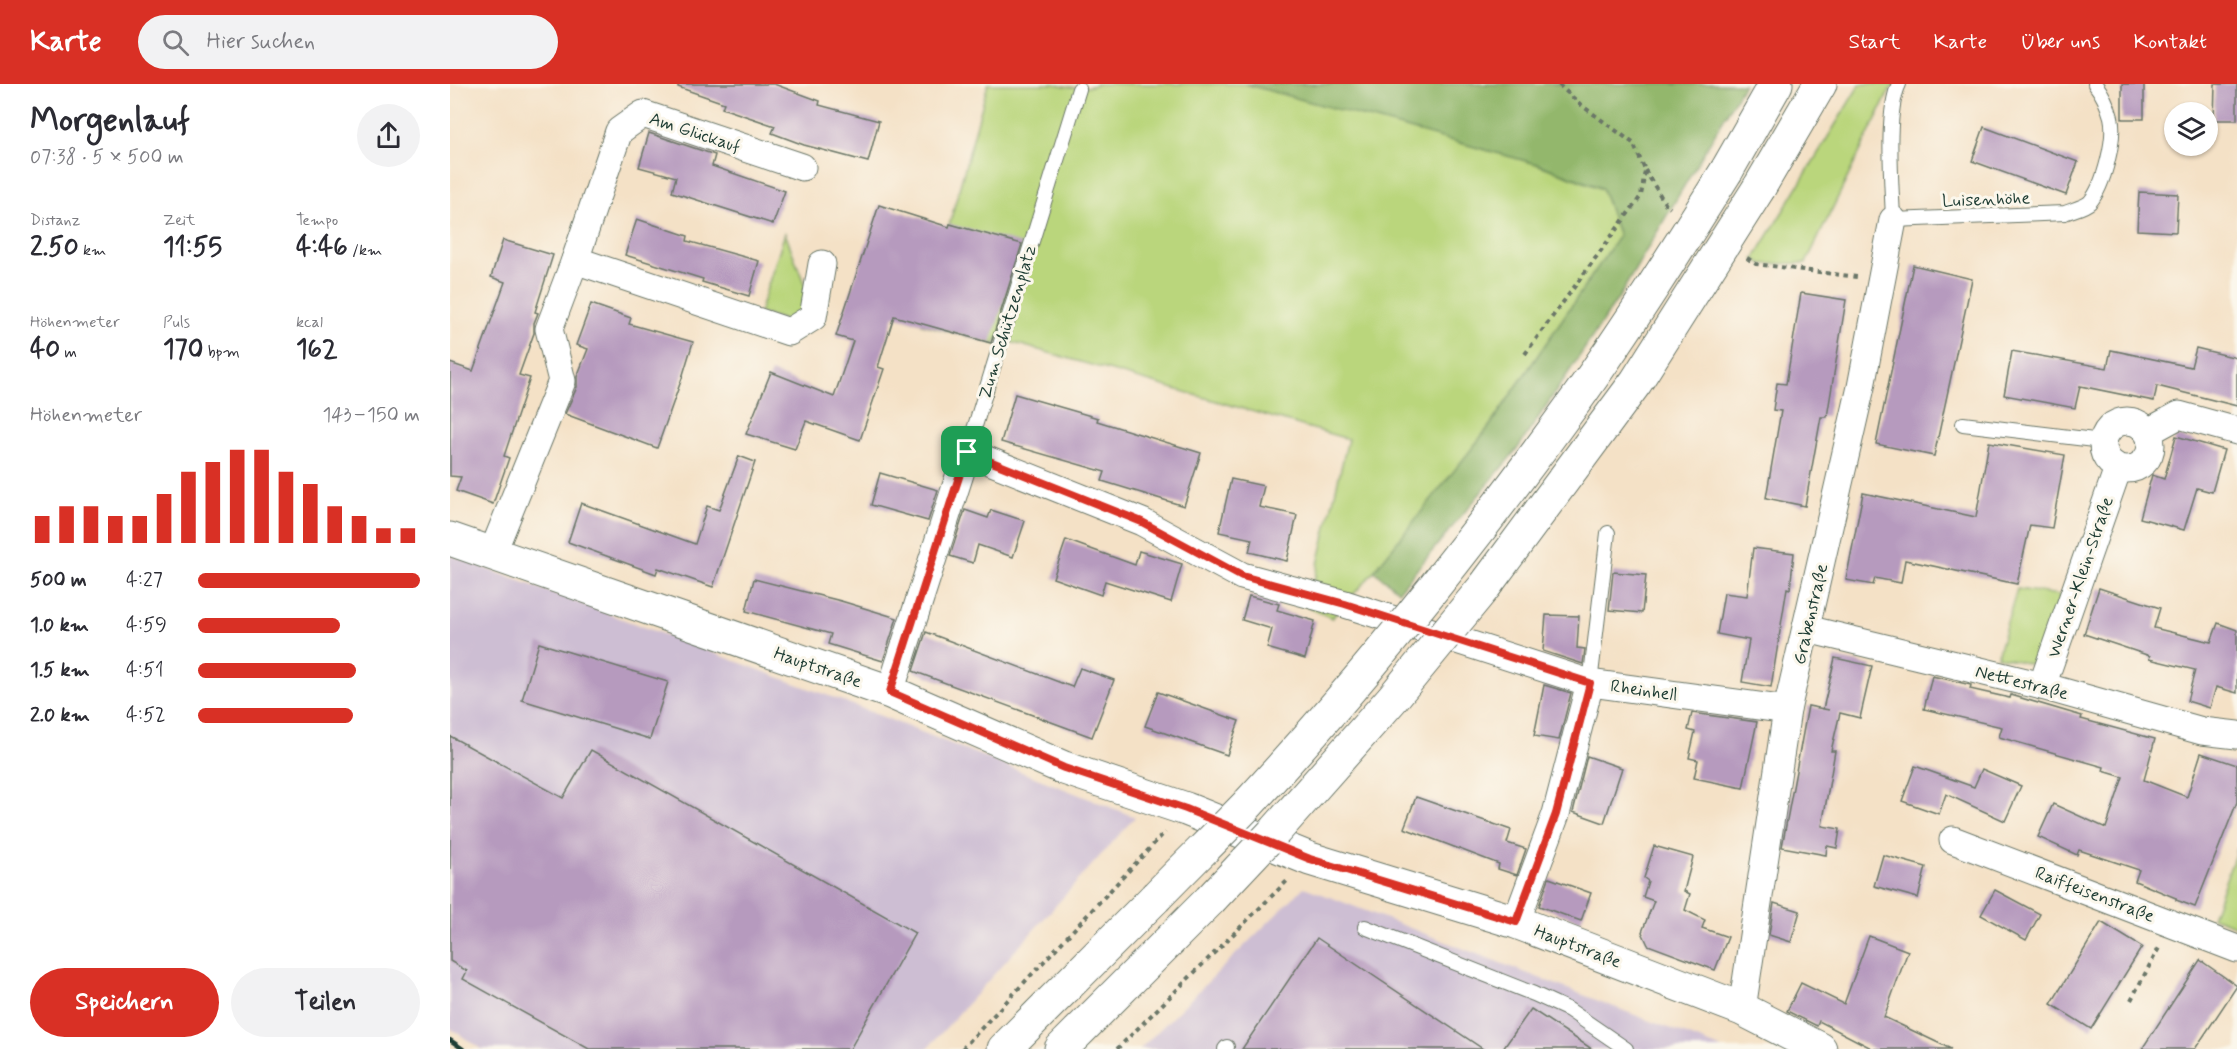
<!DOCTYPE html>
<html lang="de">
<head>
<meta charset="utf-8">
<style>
	body { margin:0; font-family:Mynerve,sans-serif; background:#f2f2f3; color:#2b2b33; height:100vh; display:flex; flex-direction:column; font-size:22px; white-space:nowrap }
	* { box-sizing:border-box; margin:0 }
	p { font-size:20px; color:#7c7c81 }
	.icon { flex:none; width:33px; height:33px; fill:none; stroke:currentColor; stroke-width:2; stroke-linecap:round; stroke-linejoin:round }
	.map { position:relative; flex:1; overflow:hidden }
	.details { display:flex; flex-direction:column; background:#fff; width:450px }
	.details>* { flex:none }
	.controls { position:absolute; left:1714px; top:18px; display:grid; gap:12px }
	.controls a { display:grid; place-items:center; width:54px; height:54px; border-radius:50%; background:#fff; box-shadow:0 2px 4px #0004; font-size:30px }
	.pin { position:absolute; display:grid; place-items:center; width:51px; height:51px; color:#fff; margin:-26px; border-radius:12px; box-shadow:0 3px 9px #0006 }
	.round { display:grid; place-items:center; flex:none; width:63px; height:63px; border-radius:32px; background:#f2f2f3 }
	.headline { display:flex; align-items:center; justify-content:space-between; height:102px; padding:0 30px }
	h1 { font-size:33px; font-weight:800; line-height:45px }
	.stats { display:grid; grid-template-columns:repeat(3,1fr); gap:9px; height:102px; padding:6px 30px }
	.stats div { display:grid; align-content:center }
	.stats b { font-size:26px; font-weight:800 }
	.stats small { font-size:16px; font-weight:400 }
	.stats p { font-size:16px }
	.chart { height:168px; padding:12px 30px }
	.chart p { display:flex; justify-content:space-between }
	.chart svg { width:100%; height:108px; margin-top:6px; stroke:#d93025; stroke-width:6 }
	.action { display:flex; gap:12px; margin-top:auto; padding:12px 30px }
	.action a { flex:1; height:69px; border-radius:36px; background:#d93025; color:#fff; font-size:24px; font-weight:800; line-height:69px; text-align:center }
	.action a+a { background:#f2f2f3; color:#2b2b33 }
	ul { padding:0 30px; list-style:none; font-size:20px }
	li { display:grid; grid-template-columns:96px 72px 1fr; align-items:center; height:45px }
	li i { height:15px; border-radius:8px; background:#d93025 }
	header { display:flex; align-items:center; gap:36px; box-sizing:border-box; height:84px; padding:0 30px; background:#d93025; color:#fff }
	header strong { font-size:28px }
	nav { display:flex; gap:33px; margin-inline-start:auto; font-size:21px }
	.search { width:420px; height:54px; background:#f2f2f3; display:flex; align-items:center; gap:15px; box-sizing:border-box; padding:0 21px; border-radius:33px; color:#7c7c81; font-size:22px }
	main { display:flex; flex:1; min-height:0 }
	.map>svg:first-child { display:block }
</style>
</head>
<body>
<header>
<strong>Karte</strong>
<div class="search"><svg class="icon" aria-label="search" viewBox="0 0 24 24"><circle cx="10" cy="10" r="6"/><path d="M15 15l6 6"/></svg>Hier suchen</div>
<nav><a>Start</a><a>Karte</a><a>Über uns</a><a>Kontakt</a></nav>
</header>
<main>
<section class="details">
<div class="headline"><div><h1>Morgenlauf</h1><p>07:38 · 5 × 500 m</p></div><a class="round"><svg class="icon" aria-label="share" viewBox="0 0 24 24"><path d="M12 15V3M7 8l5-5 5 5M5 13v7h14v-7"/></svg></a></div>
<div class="stats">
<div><p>Distanz</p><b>2.50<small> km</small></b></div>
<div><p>Zeit</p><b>11:55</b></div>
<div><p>Tempo</p><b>4:46<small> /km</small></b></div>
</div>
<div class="stats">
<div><p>Höhenmeter</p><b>40<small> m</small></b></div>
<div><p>Puls</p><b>170<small> bpm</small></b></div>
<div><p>kcal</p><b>162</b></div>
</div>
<div class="chart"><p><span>Höhenmeter</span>143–150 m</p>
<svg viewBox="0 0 160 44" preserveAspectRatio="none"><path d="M5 44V33M15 44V29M25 44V29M35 44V33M45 44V33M55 44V24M65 44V15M75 44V11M85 44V6M95 44V6M105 44V15M115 44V20M125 44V29M135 44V33M145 44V38M155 44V38"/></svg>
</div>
<ul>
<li><b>500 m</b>4:27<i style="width:100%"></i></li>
<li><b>1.0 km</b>4:59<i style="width:64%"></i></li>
<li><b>1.5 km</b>4:51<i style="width:71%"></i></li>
<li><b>2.0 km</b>4:52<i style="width:70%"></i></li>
</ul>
<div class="action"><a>Speichern</a><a>Teilen</a></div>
</section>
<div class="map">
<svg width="1787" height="965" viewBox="0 0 1787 965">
	<rect width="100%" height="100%" fill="#fbf7ec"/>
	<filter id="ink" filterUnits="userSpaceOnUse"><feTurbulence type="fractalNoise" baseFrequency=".0167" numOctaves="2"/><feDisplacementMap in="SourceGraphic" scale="12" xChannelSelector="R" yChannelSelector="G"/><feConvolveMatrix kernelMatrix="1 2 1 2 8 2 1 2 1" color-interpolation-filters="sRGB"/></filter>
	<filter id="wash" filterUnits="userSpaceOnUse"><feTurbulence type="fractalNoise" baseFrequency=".008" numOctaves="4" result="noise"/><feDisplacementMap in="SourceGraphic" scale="24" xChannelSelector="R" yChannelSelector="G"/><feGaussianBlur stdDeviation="1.35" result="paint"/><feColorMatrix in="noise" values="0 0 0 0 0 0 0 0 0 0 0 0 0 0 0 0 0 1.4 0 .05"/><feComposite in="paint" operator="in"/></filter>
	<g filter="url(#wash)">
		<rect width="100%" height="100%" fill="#f4e1c6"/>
		<g fill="#cdbed3">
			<polygon points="0,471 398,619 685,733 477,965 31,965 0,944"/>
			<polygon points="854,803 1265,962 1272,965 690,965"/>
		</g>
		<g fill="#bad67c" stroke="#6c8a58" stroke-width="1.5">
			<path d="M 538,0 L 605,0 C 618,3 634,6 646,0 L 795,0 L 1087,80 L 1152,105 L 1169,152 L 1039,343 L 942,468 L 882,534 L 855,522 L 865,493 L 898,355 L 547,254 L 545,260 L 472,240 Z"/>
			<polygon points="1410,0 1447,0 1440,6 1356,179 1312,180 1304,175"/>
			<polygon points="335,149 357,207 351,227 340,237 309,229"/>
			<polygon points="1567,505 1610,511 1592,573 1580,580 1547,572"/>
			<polygon points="1787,765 1787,842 1762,833"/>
		</g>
		<polygon fill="#93b76c" stroke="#597a50" stroke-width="1.5" points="795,0 1294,0 1169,213 1068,364 949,507 924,487 1039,343 1169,152 1152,104 1087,80"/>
		<g id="blocks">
			<g fill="#b69abe">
				<polygon points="228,0 324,0 370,17 369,21 429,37 418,78 354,61 322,49 325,42 272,24 274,19 228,3"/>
				<rect x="1672" y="0" width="22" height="35"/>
				<polygon points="1765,0 1787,0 1787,36 1764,36"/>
				<polygon points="1534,43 1628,78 1616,111 1522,77"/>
				<polygon points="199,49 265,71 262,82 335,107 323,140 222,108 226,93 189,83"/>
				<polygon points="1689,108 1728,110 1726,148 1687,146"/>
				<polygon points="429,121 499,143 500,140 572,160 541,259 444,232 428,283 434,285 410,356 356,337 345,365 296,350 321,288 384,313 403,257 386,252"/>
				<polygon points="187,135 238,152 237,157 309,177 299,212 252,198 253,195 175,171"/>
				<polygon points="53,156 103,171 85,228 88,229 84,239 84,249 69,291 80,294 54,372 59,374 43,420 6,407 11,393 0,392 0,279 23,287 55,198 41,193"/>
				<polygon points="1463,181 1522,195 1484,372 1426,360"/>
				<polygon points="1351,209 1396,216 1377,333 1371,333 1355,422 1316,414 1331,327 1323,326 1327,299 1336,300"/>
				<polygon points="141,220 181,234 179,240 243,258 232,294 207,364 115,330 127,303 127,293 138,265 126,261"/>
				<polygon points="1746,264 1787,274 1787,322 1707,302 1704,317 1630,302 1625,324 1554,311 1562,267 1657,284 1661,266 1741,283"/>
				<polygon points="565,310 648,334 647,337 751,369 734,422 652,397 655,388 551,358"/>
				<polygon points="1726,352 1774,366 1762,408 1747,404 1734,446 1690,434 1702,391 1714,395"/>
				<polygon points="1539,358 1615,371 1602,444 1580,441 1567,500 1455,476 1451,499 1425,494 1423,501 1396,496 1413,409 1526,433"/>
				<polygon points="289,372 305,378 263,503 208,484 206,490 118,458 131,419 245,460 257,422 269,426"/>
				<polygon points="430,389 488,406 478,437 421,421"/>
				<polygon points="781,395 814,402 809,423 847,431 837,477 799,468 802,455 769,448"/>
				<polygon points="515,426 538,434 541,426 575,437 563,473 528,461 523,479 500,472"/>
				<polygon points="616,456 685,481 689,467 732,480 721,518 655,497 651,511 603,494"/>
				<polygon points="1303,464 1344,469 1340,505 1337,504 1321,603 1292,598 1299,556 1267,550 1274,509 1297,512"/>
				<polygon points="1163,488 1196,491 1192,529 1159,526"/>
				<polygon points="304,495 391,517 447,534 433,577 378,560 381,550 296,527"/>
				<polygon points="1649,504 1710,524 1704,544 1761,558 1768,539 1787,546 1787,609 1766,603 1760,624 1737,617 1745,586 1699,575 1700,572 1634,550"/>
				<polygon points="799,512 829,520 827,526 865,537 855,575 817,564 822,545 792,536"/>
				<polygon points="1096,531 1129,532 1127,564 1135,565 1133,580 1093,567"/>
				<polygon points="476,548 622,603 630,584 664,596 642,653 463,587"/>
				<polygon points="89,559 218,598 200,655 72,616"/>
				<polygon points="1385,574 1422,582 1410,634 1390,629 1381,667 1385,667 1372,742 1390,745 1387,764 1377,762 1376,771 1332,763 1358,622 1379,626 1373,625"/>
				<polygon points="1482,592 1521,601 1520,605 1560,614 1561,611 1632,632 1631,635 1705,655 1694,696 1737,713 1751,669 1787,681 1787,718 1745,823 1726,816 1726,814 1685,797 1689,786 1629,766 1627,771 1588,753 1603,720 1656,744 1673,693 1653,687 1654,683 1549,653 1552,643 1474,625"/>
				<polygon points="1094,601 1121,609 1109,656 1084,652"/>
				<polygon points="708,608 789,637 777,671 695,642"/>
				<polygon points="1242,629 1307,638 1293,704 1244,694 1248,676 1239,674 1245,648 1238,646"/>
				<polygon points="0,652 113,714 141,666 465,849 400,965 139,965 13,895 17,887 0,877"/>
				<polygon points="1137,672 1172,684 1154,739 1123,728"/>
				<polygon points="1465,682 1524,703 1532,685 1571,702 1555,737 1496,710 1489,730 1452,717"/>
				<polygon points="966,713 1061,746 1057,759 1076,765 1067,791 1048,785 1049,780 954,744"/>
				<polygon points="1204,762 1243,773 1234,807 1240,810 1235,826 1255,836 1252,844 1278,853 1265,886 1198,861 1192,848 1204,817 1193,813 1198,797 1194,794"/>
				<polygon points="1433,771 1476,783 1468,814 1424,802"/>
				<polygon points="1099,794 1141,809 1131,837 1089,822"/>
				<polygon points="1545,806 1590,830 1576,856 1531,831"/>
				<polygon points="1324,819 1350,827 1341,858 1319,851"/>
				<polygon points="1651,838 1692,863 1641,945 1601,920"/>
				<polygon points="1419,852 1458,867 1434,933 1501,965 1423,965 1369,937 1367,942 1337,927 1351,899 1394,920"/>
				<polygon points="867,854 1033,965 792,965"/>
				<polygon points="1750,876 1787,902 1745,965 1692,965"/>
				<polygon points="1081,925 1142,965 1053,965"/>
			</g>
		</g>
	</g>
	<g filter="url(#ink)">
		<use href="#blocks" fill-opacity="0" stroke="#6a7667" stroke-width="1.5"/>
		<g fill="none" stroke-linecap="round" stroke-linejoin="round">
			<defs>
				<g id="lane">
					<path d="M 1449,0 C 1435,29 1442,102 1443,136 L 1615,129 C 1622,126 1635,123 1640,118 C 1654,101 1666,54 1661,33 C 1658,22 1652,9 1645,0"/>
					<polyline points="1513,340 1652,357"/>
					<polyline points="517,368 629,5"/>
					<polyline points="1140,599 1158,449"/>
					<polyline points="915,843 1084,910 1119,926 1176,965"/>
					<polyline points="775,965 777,963"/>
				</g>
				<g id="street">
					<polyline points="125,176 169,47 193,30 352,83"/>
					<circle cx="1677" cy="361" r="24"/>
					<polyline points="1698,348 1729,331 1787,347"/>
					<polyline points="42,470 112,297 99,245 125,176 339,248 363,233 372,180"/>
					<polyline points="1357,545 1592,602 1752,647 1787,651"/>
					<polyline points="1592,602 1668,384"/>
					<polyline points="440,608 517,368 692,438 792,492 895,520 1140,599 1337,626"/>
					<polyline points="1503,756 1787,865"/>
					<polyline points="1066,838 1106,730 1140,599"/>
					<polyline points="1292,925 1337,626 1411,303 1443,136"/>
				</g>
				<polyline id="secondary" points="0,455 440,608 614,684 736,725 860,775 1066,838 1292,925 1370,965"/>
				<g id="highway">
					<polyline points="1277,86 1326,0"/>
					<polyline points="1309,104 1370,0"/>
					<polyline points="554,965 705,814"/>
					<polyline points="611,965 760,816"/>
				</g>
			</defs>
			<use href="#lane" stroke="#6a7667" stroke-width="16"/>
			<use href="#street" stroke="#6a7667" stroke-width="29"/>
			<use href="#secondary" stroke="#6a7667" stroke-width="35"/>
			<use href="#highway" stroke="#6a7667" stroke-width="35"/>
			<g stroke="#6a7667" stroke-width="4" stroke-dasharray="4.5 4.5" stroke-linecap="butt">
				<polyline points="1195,86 1216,121 1220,124"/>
				<polyline points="1297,174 1306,180 1407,193"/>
				<polyline points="1075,270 1191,112 1195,86 1183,59 1131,21 1108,0"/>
				<polyline points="1681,916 1710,862"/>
				<polyline points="512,965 715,748"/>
				<polyline points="667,965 838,796"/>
			</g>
			<use href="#lane" stroke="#fff" stroke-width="14"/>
			<use href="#street" stroke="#fff" stroke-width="27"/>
			<use href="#secondary" stroke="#fff" stroke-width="33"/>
			<use href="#highway" stroke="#fff" stroke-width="33"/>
			<polyline stroke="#1f3d34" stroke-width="4.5" points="0,956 13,965"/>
			<defs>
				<g id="highway-bridge">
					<path d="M 705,814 C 735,783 767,752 797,721 C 915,594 1024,457 1126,316 C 1179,242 1228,164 1277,86"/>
					<polyline points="760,816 826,746 942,615 1035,502 1186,298 1309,104"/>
				</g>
			</defs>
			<use href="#highway-bridge" stroke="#6a7667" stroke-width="35" stroke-linecap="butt"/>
			<use href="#highway-bridge" stroke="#fff" stroke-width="33"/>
		</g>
	</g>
	<g fill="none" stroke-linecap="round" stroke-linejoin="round" filter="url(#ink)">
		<defs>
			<polygon id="route" points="517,368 692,438 792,492 895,520 1140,599 1106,730 1066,838 860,775 736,725 614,684 440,608"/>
		</defs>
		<use href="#route" stroke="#fff" stroke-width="12"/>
		<use href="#route" stroke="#d93025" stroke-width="8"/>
	</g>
	<g text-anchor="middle" stroke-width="6" stroke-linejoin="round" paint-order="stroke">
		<g font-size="18" fill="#1f3d34" stroke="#fbf7ec">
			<text transform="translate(245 48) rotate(18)" y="6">Am Glückauf</text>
			<text transform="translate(1536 115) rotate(-2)" y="6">Luisenhöhe</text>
			<text transform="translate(557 238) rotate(-73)" y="6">Zum Schützenplatz</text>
			<text transform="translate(1630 493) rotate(-71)" y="6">Werner-Klein-Straße</text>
			<text transform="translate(1360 530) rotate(-77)" y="6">Grabenstraße</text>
			<text transform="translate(368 583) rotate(19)" y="6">Hauptstraße</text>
			<text transform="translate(1572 598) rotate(14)" y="6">Nettestraße</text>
			<text transform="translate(1194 606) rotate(8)" y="6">Rheinhell</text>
			<text transform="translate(1645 810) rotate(21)" y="6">Raiffeisenstraße</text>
			<text transform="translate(1128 862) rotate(21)" y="6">Hauptstraße</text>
		</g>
	</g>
</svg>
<div class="controls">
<a><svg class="icon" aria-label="layers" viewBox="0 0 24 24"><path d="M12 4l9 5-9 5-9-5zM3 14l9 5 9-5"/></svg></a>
</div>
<div class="pin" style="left:517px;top:368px;background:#1e9e55"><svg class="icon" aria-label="arrive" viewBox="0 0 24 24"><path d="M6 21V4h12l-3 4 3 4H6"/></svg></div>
</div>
</main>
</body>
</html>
